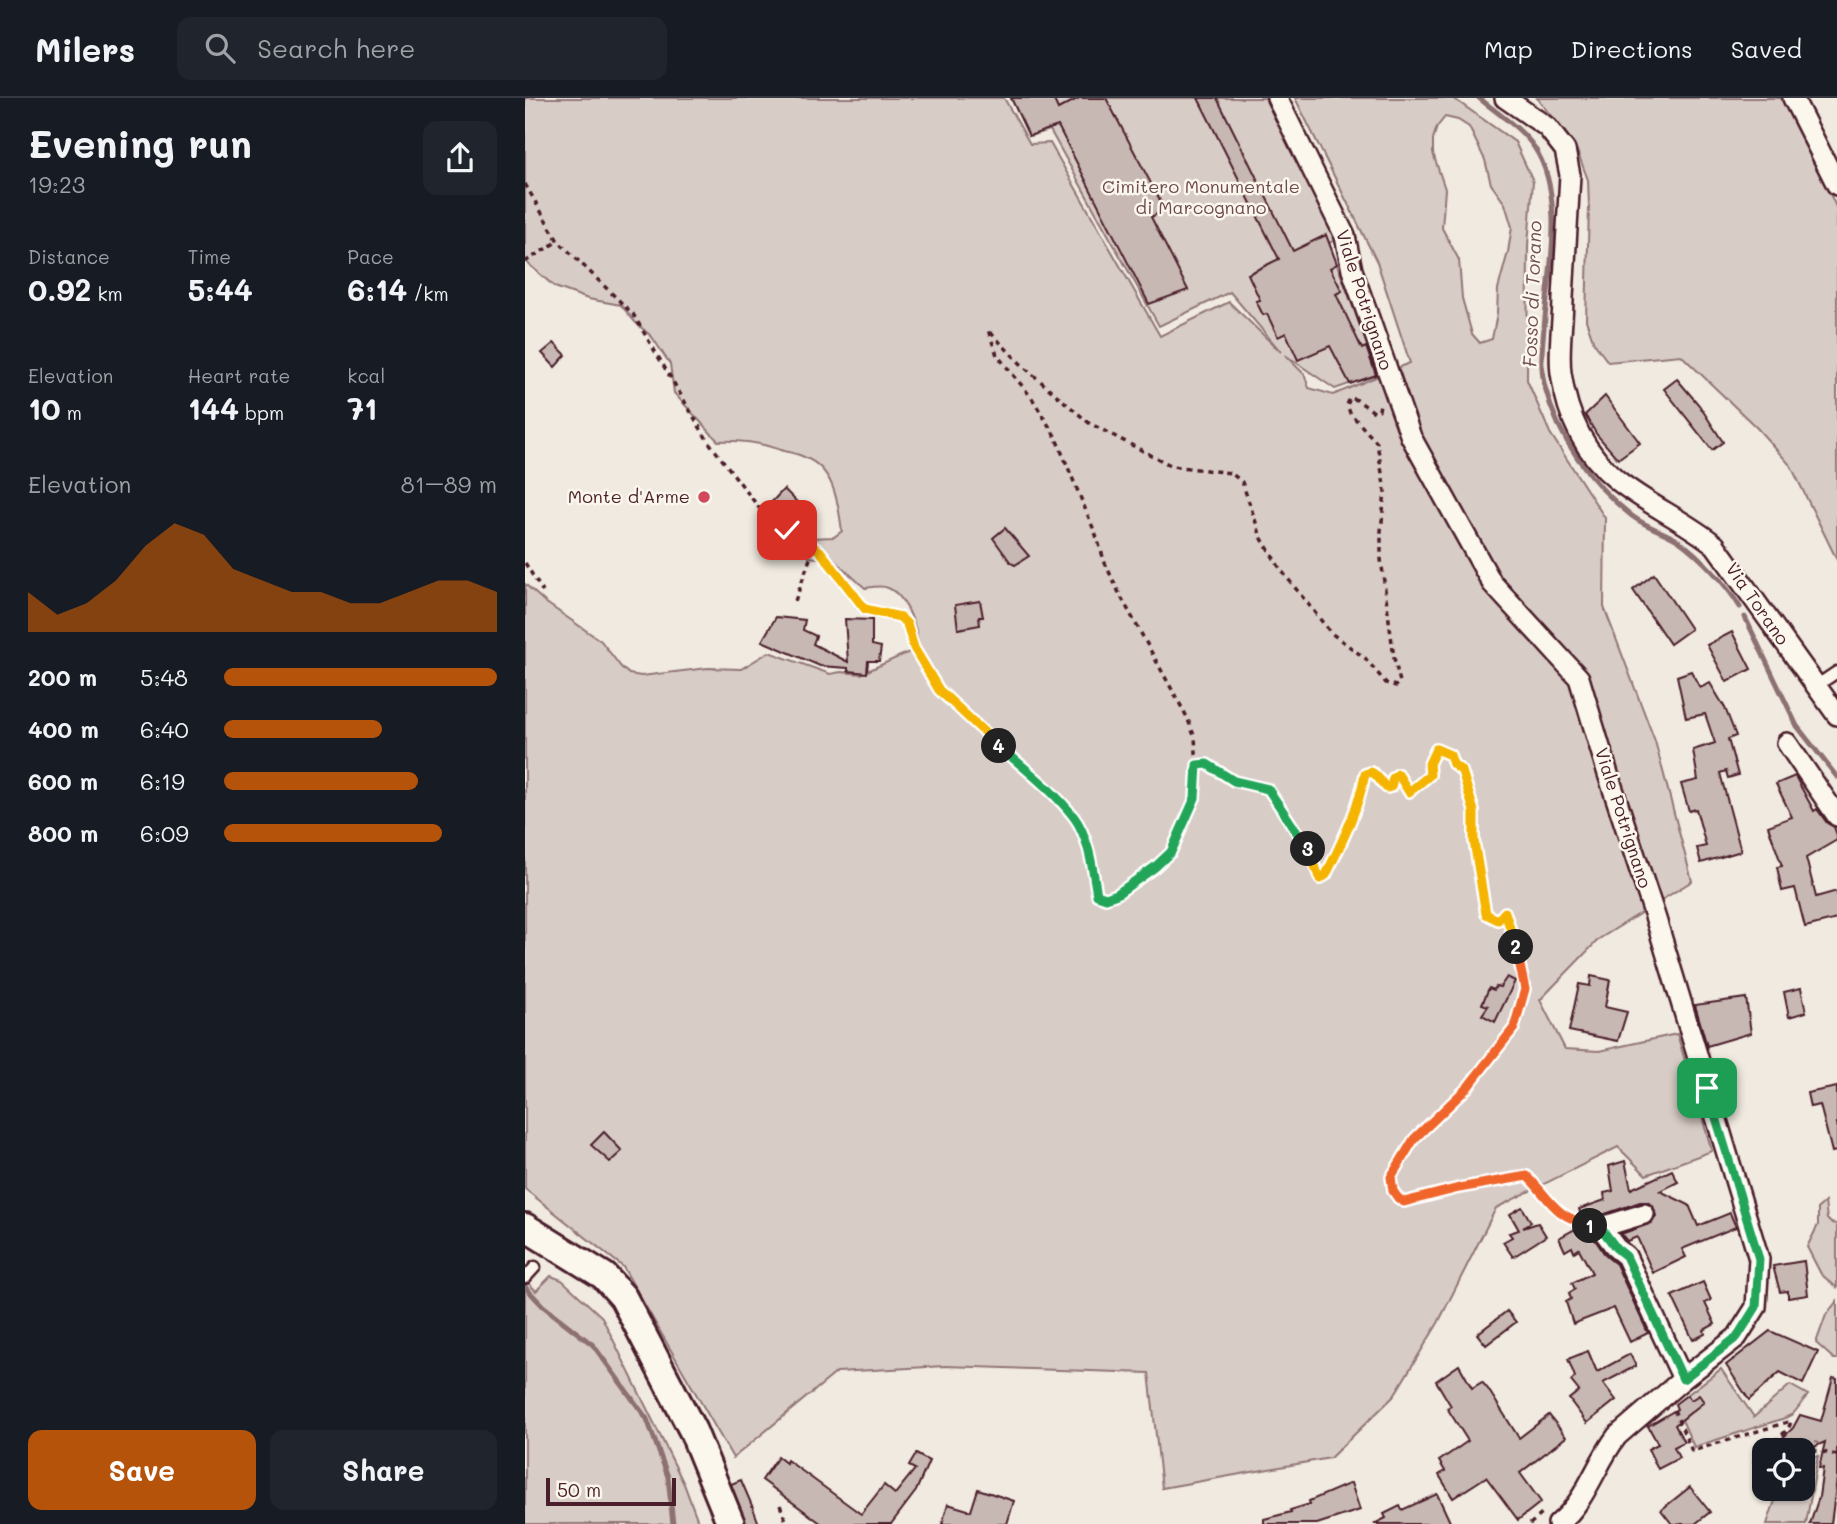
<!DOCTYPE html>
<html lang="en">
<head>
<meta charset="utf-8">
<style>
	body { margin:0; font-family:Mali,sans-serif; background:#20242c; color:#f1f3f6; height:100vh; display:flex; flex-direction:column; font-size:26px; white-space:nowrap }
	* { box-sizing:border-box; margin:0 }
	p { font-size:23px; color:#9ea1a6 }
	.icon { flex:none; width:38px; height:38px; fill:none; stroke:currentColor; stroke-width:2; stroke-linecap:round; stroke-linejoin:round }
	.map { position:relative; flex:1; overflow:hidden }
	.drawer { display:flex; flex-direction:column; background:#171b24; width:525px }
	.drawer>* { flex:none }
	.tools { position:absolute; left:1227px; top:1340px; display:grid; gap:14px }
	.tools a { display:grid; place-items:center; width:63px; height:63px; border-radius:14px; background:#171b24; box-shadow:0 2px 5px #0004; font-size:35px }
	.scale { position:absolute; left:21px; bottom:18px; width:130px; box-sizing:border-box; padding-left:7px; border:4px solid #4a1f2b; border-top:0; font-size:19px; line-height:24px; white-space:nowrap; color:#4a1f2b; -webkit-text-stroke:5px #fbf7ec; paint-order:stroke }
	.pin { position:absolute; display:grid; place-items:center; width:60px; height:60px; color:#fff; margin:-30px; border-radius:14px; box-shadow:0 4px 10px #0006 }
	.km { position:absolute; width:35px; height:35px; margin:-18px; border-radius:50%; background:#222; color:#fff; font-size:19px; line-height:35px; text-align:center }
	.round { display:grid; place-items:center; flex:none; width:74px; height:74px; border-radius:14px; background:#20242c }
	.overview { display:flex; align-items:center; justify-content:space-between; height:119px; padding:0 28px }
	h1 { font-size:38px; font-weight:800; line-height:52px }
	.figures { display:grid; grid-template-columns:repeat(3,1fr); gap:10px; height:119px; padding:7px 28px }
	.figures div { display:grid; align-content:center }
	.figures b { font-size:30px; font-weight:800 }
	.figures small { font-size:19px; font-weight:400 }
	.figures p { font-size:19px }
	.chart { height:196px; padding:14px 28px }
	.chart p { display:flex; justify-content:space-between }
	.chart svg { width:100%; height:126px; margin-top:7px; fill:#b45309; opacity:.7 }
	.cta { display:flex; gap:14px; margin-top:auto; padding:14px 28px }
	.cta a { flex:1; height:80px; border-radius:14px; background:#b45309; color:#fff; font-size:28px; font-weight:800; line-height:80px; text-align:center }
	.cta a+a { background:#20242c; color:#f1f3f6 }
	ul { padding:0 28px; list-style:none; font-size:23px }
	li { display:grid; grid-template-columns:112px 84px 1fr; align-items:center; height:52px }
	li i { height:18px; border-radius:9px; background:#b45309 }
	header { display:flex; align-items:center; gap:42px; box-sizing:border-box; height:98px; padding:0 35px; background:#171b24; border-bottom:2px solid #363941 }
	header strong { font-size:33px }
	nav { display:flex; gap:38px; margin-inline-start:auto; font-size:24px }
	.search { width:490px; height:63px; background:#20242c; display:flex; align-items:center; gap:18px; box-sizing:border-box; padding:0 24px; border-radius:14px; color:#9ea1a6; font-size:26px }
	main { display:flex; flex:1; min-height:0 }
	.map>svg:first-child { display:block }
</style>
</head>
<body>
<header>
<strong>Milers</strong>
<div class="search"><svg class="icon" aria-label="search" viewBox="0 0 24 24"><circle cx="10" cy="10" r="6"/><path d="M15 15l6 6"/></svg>Search here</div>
<nav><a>Map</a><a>Directions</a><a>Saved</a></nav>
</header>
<main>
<section class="drawer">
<div class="overview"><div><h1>Evening run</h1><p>19:23</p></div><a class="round"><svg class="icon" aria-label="share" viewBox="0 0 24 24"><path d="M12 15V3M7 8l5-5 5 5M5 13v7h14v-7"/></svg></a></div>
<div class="figures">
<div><p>Distance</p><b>0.92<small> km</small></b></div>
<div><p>Time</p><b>5:44</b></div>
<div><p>Pace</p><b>6:14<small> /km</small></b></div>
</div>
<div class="figures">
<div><p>Elevation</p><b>10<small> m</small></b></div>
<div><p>Heart rate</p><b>144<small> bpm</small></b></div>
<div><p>kcal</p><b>71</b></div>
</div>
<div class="chart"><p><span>Elevation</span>81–89 m</p>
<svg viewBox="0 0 160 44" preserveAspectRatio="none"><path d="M0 44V30L10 38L20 34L30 26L40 14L50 6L60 10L70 22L80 26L90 30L100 30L110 34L120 34L130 30L140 26L150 26L160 30V44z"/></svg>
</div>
<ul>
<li><b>200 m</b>5:48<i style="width:100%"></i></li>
<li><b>400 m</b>6:40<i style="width:58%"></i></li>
<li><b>600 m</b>6:19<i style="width:71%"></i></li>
<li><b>800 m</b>6:09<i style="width:80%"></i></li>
</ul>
<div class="cta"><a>Save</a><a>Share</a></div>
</section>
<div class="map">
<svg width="1312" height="1426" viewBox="0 0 1312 1426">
	<rect width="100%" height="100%" fill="#f0eae0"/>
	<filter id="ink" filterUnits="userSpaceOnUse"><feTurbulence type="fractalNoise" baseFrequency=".0143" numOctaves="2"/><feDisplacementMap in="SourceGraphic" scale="14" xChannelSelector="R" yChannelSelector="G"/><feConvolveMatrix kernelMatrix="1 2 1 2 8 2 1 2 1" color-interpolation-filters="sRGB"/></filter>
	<g filter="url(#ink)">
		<g fill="#d8ccc6" stroke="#917678" stroke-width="2" fill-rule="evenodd">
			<path d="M 0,0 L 479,0 L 505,46 L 525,45 L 635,238 L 704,204 L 756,254 L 705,194 L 634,228 L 525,32 L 504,38 L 486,0 L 742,0 L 812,141 L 804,145 L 853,276 L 810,291 L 760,257 L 779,276 L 784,290 L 808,297 L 885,265 L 852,164 L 770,0 L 928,0 L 990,44 L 1008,83 L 1003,147 L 1002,282 L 1025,335 L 1080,420 L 1079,509 L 1130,643 L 1167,783 L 1074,841 L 1015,902 L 1040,951 L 1074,953 L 1152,936 L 1187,1053 L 1121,1077 L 1093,1049 L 971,1110 L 913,1225 L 868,1299 L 805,1360 L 637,1390 L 624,1275 L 420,1268 L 312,1274 L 208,1360 L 98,1169 L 0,1091 L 0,486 L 20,504 L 76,543 L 96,569 L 104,576 L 116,578 L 183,570 L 216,571 L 244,554 L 305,576 L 316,574 L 336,576 L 393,550 C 394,533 381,497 363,490 C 357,487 347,489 340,490 L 309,462 L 284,459 L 281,452 L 285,440 L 309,439 L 317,433 C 313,405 310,371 279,359 C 271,355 261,354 253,351 C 232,344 215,342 193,343 L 149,295 L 145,266 L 127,239 L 110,224 L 96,207 L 63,201 L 30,189 L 0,163 ZM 920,19 L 933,22 L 944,29 L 960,62 L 966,86 L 980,106 L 987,129 L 983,154 L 973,191 L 972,216 L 967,241 L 955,245 L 947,236 L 937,200 L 934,162 L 917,130 L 920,91 L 908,55 L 908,41 L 912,29 Z"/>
			<polygon points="1012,0 1275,0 1277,35 1312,111 1312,462 1266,368 1232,330 1156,257 1083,264 1069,245 1061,222 1064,108 1063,82 1051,50"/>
			<polygon points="1300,1104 1302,1121 1306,1125 1312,1126 1312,1190 1296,1176 1282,1149 1293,1127 1293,1110"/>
			<polygon points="26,1178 37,1182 77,1219 159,1386 174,1426 0,1426 0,1181 11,1193"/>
			<polygon points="1312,1203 1312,1261 1309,1261 1291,1245 1301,1217"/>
			<polygon points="1196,1271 1229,1319 1265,1287 1283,1297 1268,1316 1260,1320 1169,1349 1157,1322 1172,1309 1162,1297"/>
			<polygon points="1293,1358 1281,1426 1242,1426 1254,1391 1278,1391 1278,1363"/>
		</g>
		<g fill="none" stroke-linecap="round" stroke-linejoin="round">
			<g stroke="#8c6f72" stroke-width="5">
				<path d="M 954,0 C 972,15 995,29 1009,49 C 1040,95 1025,168 1020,220 C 1018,242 1014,267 1020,289 C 1033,340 1066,386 1107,418 C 1121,429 1140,434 1154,443 C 1175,458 1202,487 1215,509"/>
				<polyline points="1220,519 1272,628 1312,679"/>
				<polyline points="0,1189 18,1208 68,1247 122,1321 143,1379 148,1426"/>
			</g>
		</g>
		<g fill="#c8b8b3" stroke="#4a1f2b" stroke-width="2">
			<polygon points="486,0 528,0 533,11 554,0 581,0 640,112 626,119 663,192 624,206 533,28 504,38"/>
			<polygon points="673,0 692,0 768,153 801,137 812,166 805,170 817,193 811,196 837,251 841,249 851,277 825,286 805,248 773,262 761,235 753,239 742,216 738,217 731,203 735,202 723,176 754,161"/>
			<polygon points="29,245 41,257 30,269 17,255"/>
			<polygon points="1152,281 1174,307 1198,344 1187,352 1139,291"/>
			<polygon points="1080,298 1115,345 1093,361 1072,337 1060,317"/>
			<polygon points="259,391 277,409 260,421 257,418 253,421 242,409"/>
			<polygon points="480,430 504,458 490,467 486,465 468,440"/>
			<polygon points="1129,476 1166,531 1145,546 1108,492"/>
			<polygon points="455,503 458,519 454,519 455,527 433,531 430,507"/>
			<polygon points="251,519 280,522 278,532 291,538 288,546 323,564 320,521 347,522 347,547 356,549 354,563 343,563 342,575 323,573 323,570 295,568 237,543"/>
			<polygon points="1207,534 1226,571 1202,584 1182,547"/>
			<polygon points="1166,573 1175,590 1185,585 1200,610 1211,638 1203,641 1213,677 1203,680 1201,673 1195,675 1216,753 1176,765 1172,750 1181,748 1171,711 1164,713 1156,686 1173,682 1168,652 1190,645 1180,616 1161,620 1152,578"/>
			<polygon points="1270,678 1289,713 1292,711 1302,725 1309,729 1312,737 1312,742 1281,760 1291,799 1312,793 1312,821 1280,829 1270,790 1257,793 1252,769 1257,768 1243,728 1267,719 1251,686"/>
			<polygon points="1066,878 1085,882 1080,909 1102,914 1093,943 1044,933 1054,886 1065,888"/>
			<polygon points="982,879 990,883 970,924 957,917 963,908 957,906 964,890 969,892 971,888 975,889"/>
			<polygon points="1276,890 1281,914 1264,919 1259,894"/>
			<polygon points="1221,900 1226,935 1182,948 1170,907"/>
			<polygon points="1312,989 1312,1053 1307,1054 1295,1007 1285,1009 1282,995"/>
			<polygon points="79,1034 97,1053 85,1064 66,1047"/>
			<polygon points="1100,1063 1106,1091 1147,1072 1153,1084 1135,1093 1164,1107 1173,1128 1205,1115 1211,1129 1157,1151 1161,1159 1128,1175 1112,1139 1102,1143 1096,1136 1127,1125 1131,1118 1128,1108 1122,1104 1115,1104 1071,1119 1068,1126 1067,1137 1081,1158 1091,1166 1123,1235 1105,1244 1089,1210 1048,1226 1041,1204 1046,1201 1044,1195 1050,1191 1047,1185 1067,1175 1054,1151 1049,1154 1047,1149 1040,1153 1034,1140 1059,1126 1054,1111 1080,1102 1079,1095 1088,1093 1084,1068"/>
			<polygon points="997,1109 1006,1124 998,1130 1013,1125 1021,1138 988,1159 978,1144 987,1139 984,1135 994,1132 985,1116"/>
			<polygon points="1279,1163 1283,1197 1263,1200 1263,1193 1255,1194 1248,1168"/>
			<polygon points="1178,1184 1186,1202 1180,1205 1190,1226 1179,1232 1180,1236 1168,1242 1147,1198"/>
			<polygon points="982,1213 991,1224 961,1247 952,1236"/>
			<polygon points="1245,1233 1293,1254 1278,1286 1255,1274 1224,1302 1201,1267"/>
			<polygon points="1063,1253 1072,1274 1105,1256 1111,1268 1078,1285 1091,1302 1062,1325 1044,1301 1054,1293 1046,1283 1050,1279 1043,1261"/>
			<polygon points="934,1267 947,1290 957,1284 963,1291 994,1340 1024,1317 1041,1339 995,1375 1016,1404 993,1422 961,1379 928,1400 914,1377 920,1373 914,1363 943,1343 922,1310 926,1308 911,1283"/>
			<polygon points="1308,1280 1312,1281 1312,1380 1306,1426 1285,1426 1294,1399 1298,1370 1294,1370 1300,1344 1280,1353 1244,1353 1268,1330 1275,1317 1296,1323"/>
			<polygon points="1162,1297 1166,1302 1174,1297 1179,1304 1150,1327 1159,1344 1149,1349 1154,1360 1133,1371 1123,1351 1133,1346 1123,1328 1152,1311 1150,1306"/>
			<polygon points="391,1356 404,1363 391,1393 366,1426 297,1426 237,1382 253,1359 261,1365 262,1362 336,1416 359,1387 370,1396 390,1371 384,1368"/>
			<polygon points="216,1382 228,1410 234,1426 221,1426 206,1386"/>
			<polygon points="826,1385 835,1412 792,1426 739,1426 739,1421 766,1414 765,1412 785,1406 784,1403"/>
			<polygon points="1165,1389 1185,1414 1170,1426 1147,1426 1136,1412"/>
			<polygon points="453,1391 489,1403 482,1426 417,1426 423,1406 446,1413"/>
			<polygon points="912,1396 926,1426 849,1426 861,1420 859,1416 875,1408 877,1412"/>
		</g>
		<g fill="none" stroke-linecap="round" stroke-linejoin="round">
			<defs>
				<g id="lane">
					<polyline points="1291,588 1312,574"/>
					<polyline points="0,1180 10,1169"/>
				</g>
				<g id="street">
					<path d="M 752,0 L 820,138 L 827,172 L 886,339 L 967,485 L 1054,580 L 1083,676 L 1130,818 L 1234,1161 L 1231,1209 L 1212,1239 L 1158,1281 L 1092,1338 C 1070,1367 1062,1402 1033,1426"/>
					<path d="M 980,0 L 1022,29 L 1040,52 L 1045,77 C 1043,118 1040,159 1038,200 C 1038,224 1033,251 1036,275 C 1042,317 1059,355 1092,382 C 1123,407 1159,422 1190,447 L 1312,617"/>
					<polyline points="1268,0 1312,87"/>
					<polyline points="1262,645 1312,718"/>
					<polyline points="1119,1116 1080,1128 1079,1134 1091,1150 1101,1158 1158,1281"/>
				</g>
				<polyline id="secondary" points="0,1129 79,1178 98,1199 168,1333 206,1426"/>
			</defs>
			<use href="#lane" stroke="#4a1f2b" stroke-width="15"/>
			<use href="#street" stroke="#4a1f2b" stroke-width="24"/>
			<use href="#secondary" stroke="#4a1f2b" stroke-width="32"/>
			<g stroke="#4a1f2b" stroke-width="3.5" stroke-dasharray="5 5" stroke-linecap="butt">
				<polyline points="0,86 33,143 108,216 183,343 238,415 295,453 340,511 375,519 382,526 389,550 414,592 513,682 550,721 567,762 572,797 581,800 592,796 630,769 646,754 670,700 672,667 670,640 662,619 595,497 580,465 571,437 530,338 507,300 472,257 463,232 499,269 564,325 647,368 706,375 717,384 736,439 756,472 806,535 840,560 861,585 871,588 875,584 869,560 856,461 856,433 860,393 852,345 825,315 822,307 825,300 832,302 849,314 854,312 855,306"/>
				<polyline points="0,164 33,143"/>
				<polyline points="0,465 18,494"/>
				<polyline points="270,503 287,455 295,453"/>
				<path d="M 672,667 L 682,666 L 709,683 L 743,691 L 781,747 L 795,781 L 801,777 C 817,744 833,712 840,676 L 846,674 C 854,677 855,685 862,690 L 866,689 L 868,680 L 873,676 L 884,694 L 906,677 L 904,665 L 911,651 L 925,657 L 928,666 L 937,673 L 949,713 L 949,742 L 961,816 L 973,822 L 980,814 C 986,831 1001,875 1000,892 C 995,968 861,1037 868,1092 L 879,1104 L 934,1090 L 1002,1078 C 1024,1099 1030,1119 1062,1125"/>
				<path d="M 1149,1312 L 1167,1353 L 1266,1323 C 1264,1338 1237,1347 1228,1366 L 1239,1365"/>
				<polyline points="1288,1354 1292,1344"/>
				<polyline points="1278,1357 1292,1353 1312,1357"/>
				<polyline points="255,1407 262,1426"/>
				<polyline points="1005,1426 1018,1415"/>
			</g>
			<use href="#lane" stroke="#fbf7ec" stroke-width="10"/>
			<use href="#street" stroke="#fbf7ec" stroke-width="19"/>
			<use href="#secondary" stroke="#fbf7ec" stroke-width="26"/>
		</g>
	</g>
	<g fill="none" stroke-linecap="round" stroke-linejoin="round" filter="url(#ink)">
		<defs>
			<polyline id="split-1" points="1065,1128 1067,1132 1079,1134 1091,1150 1101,1158 1158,1281 1212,1239 1231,1209 1234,1161 1182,990"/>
			<path id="split-2" d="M 991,849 L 1000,891 L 989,930 L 942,990 L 889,1041 L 866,1079 L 868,1093 L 873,1100 L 879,1104 L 934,1090 L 1002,1078 C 1023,1098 1030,1120 1062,1125 L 1065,1128"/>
			<path id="split-3" d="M 783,751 L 795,781 L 801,777 C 817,744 833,712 840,676 L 846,674 C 854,677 855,685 862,690 L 866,689 L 868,680 L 873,676 L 884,694 L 905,677 L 904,666 L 911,651 L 925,657 L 928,666 L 937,673 L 949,713 L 949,743 L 961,816 L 973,822 L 980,814 L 991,849"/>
			<path id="split-4" d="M 474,648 C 499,670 528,692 549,719 C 564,739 568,773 572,797 L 581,800 L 592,796 L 630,769 L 646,754 L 670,700 L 672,667 L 682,666 L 709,683 L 743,691 L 783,751"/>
			<polyline id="split-5" points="262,432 295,453 340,511 375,519 382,526 389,550 414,592 474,648"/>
		</defs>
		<use href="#split-1" stroke="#fff" stroke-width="14"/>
		<use href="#split-2" stroke="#fff" stroke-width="14"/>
		<use href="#split-3" stroke="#fff" stroke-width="14"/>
		<use href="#split-4" stroke="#fff" stroke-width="14"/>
		<use href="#split-5" stroke="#fff" stroke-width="14"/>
		<use href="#split-1" stroke="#22a559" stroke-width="9"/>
		<use href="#split-2" stroke="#f0652b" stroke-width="9"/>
		<use href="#split-3" stroke="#f5b400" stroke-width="9"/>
		<use href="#split-4" stroke="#22a559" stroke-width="9"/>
		<use href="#split-5" stroke="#f5b400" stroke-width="9"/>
	</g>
	<circle fill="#d1495b" stroke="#fbf7ec" stroke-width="2.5" cx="179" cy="399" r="7"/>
	<g text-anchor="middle" stroke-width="5" stroke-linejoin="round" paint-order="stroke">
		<g font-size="18" fill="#6e4a52" stroke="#fbf7ec">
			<text x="676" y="95">Cimitero Monumentale<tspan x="676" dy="21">di Marcognano</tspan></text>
		</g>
		<g font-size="18" fill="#4a1f2b" stroke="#fbf7ec">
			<text transform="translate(839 202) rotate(72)" y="6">Viale Potrignano</text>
			<text transform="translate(1232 506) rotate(55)" y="6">Via Torano</text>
			<text transform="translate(1098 720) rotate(72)" y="6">Viale Potrignano</text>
		</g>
		<g font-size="18" fill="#4a1f2b" stroke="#fbf7ec" text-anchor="end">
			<text x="165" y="405">Monte d'Arme</text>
		</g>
		<g font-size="19" font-style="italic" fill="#704e55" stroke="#fbf7ec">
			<text transform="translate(1007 196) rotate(-88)" y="7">Fosso di Torano</text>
		</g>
	</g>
</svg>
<div class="tools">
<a><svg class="icon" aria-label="locate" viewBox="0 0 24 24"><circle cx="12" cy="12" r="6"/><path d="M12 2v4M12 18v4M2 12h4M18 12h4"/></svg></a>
</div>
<div class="scale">50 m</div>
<div class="pin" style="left:1182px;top:990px;background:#1e9e55"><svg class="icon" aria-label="arrive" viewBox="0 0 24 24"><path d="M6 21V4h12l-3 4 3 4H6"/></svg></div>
<div class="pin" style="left:262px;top:432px;background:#d93025"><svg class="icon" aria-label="check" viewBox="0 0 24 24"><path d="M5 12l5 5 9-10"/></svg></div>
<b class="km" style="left:1065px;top:1128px">1</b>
<b class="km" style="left:991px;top:849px">2</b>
<b class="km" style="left:783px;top:751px">3</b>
<b class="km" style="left:474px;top:648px">4</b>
</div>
</main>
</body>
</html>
